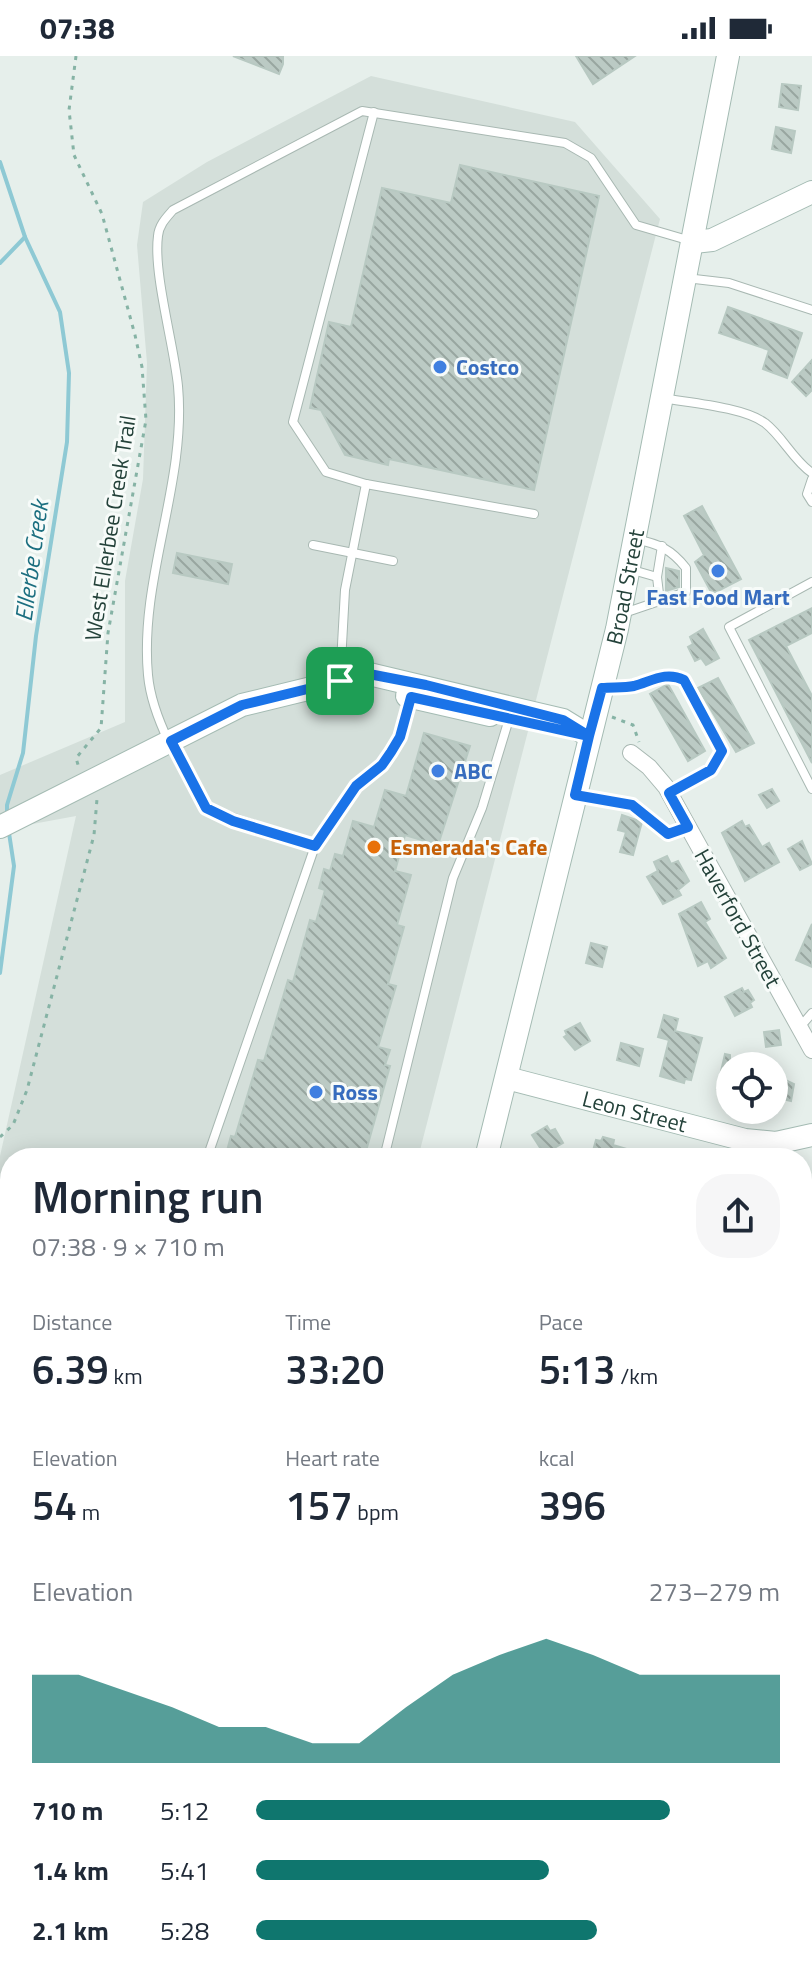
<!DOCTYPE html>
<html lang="en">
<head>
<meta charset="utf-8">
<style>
	body { margin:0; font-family:"Titillium Web",sans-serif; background:#f6f6f7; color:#1f2937; height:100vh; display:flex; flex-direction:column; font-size:30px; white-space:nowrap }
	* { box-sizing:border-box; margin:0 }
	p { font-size:26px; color:#747a83 }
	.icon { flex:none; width:44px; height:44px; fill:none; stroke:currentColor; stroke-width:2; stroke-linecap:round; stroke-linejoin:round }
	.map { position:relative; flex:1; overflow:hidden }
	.panel { position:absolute; left:0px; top:1092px; width:812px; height:828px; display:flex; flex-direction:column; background:#fff; border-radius:32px 32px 0 0; box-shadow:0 4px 20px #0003 }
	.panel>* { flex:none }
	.tools { position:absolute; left:716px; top:996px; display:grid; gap:16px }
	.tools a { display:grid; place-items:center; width:72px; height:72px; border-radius:50%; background:#fff; box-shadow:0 4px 20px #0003; font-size:40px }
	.pin { position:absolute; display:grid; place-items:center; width:68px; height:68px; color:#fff; margin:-34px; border-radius:16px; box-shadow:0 4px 12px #0006 }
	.round { display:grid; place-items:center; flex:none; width:84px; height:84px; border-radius:32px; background:#f6f6f7 }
	.summary { display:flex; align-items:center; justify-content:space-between; height:136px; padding:0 32px }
	h1 { font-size:44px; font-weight:600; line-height:60px }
	.figures { display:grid; grid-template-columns:repeat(3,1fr); gap:12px; height:136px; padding:8px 32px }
	.figures div { display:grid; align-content:center }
	.figures b { font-size:40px; font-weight:600 }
	.figures small { font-size:22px; font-weight:400 }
	.figures p { font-size:22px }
	.chart { height:224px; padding:16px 32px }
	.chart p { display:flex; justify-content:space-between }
	.chart svg { width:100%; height:144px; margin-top:8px; fill:#0f766e; opacity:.7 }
	ul { padding:0 32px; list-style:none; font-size:26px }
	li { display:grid; grid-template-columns:128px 96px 1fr; align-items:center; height:60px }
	li i { height:20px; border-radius:10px; background:#0f766e }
	.status { display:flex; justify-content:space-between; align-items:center; height:56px; padding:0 40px; background:#fff; direction:ltr }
	.status svg { height:22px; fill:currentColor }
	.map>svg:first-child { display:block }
</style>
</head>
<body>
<div class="status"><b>07:38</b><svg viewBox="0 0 49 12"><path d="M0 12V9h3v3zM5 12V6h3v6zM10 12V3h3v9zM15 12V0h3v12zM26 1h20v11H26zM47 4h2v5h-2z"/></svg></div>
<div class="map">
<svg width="812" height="1920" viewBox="0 0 812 1920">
	<defs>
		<pattern id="building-back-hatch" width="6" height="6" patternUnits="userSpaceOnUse" patternTransform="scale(2)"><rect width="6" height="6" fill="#bbcac4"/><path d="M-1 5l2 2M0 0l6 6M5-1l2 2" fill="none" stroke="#98a6a0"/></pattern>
	</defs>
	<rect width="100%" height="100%" fill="#e6efeb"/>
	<polygon fill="#d4dfda" points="371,20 575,66 660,163 418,1102 10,1102 10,1155 0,1152 0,1100 76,760 0,774 0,719 125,666 125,525 143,423 147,307 137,189 143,146 207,106"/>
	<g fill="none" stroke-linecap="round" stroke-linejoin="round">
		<g stroke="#8ec9d4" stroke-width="4">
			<polyline points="0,106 25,181 60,256 69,317 67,386 36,580 23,697 7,749 7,760"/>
			<polyline points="0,207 25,181"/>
			<polyline points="0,917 14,810 9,777"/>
		</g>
	</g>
	<g fill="url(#building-back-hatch)" stroke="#b8c9c2" stroke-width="2">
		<polygon points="233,0 283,0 283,8 279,18"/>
		<polygon points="576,0 635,0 593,28"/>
		<polygon points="782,28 801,30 798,54 779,51"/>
		<polygon points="776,71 795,75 791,97 772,93"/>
		<polygon points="460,109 599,140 534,434 389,403 388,409 345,399 321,354 310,352 329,266 351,271 382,132 451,147"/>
		<polygon points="728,251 802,277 787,322 763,313 769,294 719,277"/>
		<polygon points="812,304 812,334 806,340 792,326"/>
		<polygon points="702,450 741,523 716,536 711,536 695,506 704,499 684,460"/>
		<polygon points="177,497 232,508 228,528 173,517"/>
		<polygon points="666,512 679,515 679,531 666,535"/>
		<polygon points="812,552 812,577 786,590 812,640 812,707 749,584"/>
		<polygon points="703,573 719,602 706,609 701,602 695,605 688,591 693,588 690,581"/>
		<polygon points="718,622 754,687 736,696 698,632"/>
		<polygon points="668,628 705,695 688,705 650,638"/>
		<polygon points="424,677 470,690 438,789 405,779 395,815 411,819 397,869 404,871 388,928 396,930 378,991 390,994 385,1009 390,1010 364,1102 225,1102 231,1080 235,1081 258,1004 264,1005 288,924 293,926 310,864 316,866 325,834 319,832 324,813 330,815 335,798 343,800 353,765 374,771 385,734 406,740"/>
		<polygon points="772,733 779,745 767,752 759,739"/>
		<polygon points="622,759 642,766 633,799 620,796 626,776 618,774"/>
		<polygon points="742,765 745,771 749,769 762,791 769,787 779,806 745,825 722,777"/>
		<polygon points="802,785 812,808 800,814 788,793"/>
		<polygon points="667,800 671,808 678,805 689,825 678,834 681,839 663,848 647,821 658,815 654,806"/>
		<polygon points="701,846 710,863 705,866 726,902 711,912 708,905 698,910 679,858"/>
		<polygon points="812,868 812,911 796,904"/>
		<polygon points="591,887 607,891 602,911 586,907"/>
		<polygon points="742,932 744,936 748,934 754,944 750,947 752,951 735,960 725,941"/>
		<polygon points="664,959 678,963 675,975 702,982 691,1024 685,1023 684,1027 660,1020 669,984 658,981"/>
		<polygon points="580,967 590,985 575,994 564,981 567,979 565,975"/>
		<polygon points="779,974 781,989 766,991 764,976"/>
		<polygon points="621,987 643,993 639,1010 617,1004"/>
		<polygon points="725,998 730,999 730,1036 717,1033"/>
		<polygon points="779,1021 794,1028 791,1045 774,1041"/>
		<polygon points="547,1070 550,1075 555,1073 563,1087 544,1098 532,1079"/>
		<polygon points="603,1081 614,1084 613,1089 647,1099 647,1102 591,1102 596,1084 601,1085"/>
	</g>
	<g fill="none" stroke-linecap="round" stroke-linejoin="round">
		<defs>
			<g id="lane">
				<polyline points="374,56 293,366 326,416 366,428 534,458"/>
				<polyline points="686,222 729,227 812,254"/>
				<path d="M 662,342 C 690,347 743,351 765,367 C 783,381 793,404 812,417"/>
				<polyline points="812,423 807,438 812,446"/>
				<polyline points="313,489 393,505"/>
				<polyline points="629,513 657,521 662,490"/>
				<polyline points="657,521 660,546"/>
				<polyline points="812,526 729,571 812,733"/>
				<path d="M 624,557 L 686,536 L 686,512 C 671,493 659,488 635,483"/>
				<polyline points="340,625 345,534 366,428"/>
				<polyline points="607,632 632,631 667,619 684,624 722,695 711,714 669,737"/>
				<polyline points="579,740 632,749 668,778 688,771"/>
				<path d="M 315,790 L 206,752 C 183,714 152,664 148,619 C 139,522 187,427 178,330 C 174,289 153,217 158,180 C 159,169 166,162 173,154 L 362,55 L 565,87 L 591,102 L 636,169 L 691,185"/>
				<polyline points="800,971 812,957"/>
				<polyline points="207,1102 315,790 356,730 382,709 391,696 400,681 411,642"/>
				<polyline points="384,1102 453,822 482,752 509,663"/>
				<polyline points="802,1607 812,1603"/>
				<polyline points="0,1772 10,1775"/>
				<polyline points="802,1803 812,1811"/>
				<polyline points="802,1898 812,1893"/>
				<polyline points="74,1920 77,1910"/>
				<polyline points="329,1920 332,1910"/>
				<polyline points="553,1920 572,1910"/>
				<polyline points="583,1920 603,1910"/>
				<polyline points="759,1920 778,1910"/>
			</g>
			<g id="street">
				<polyline points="631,697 649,711 666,731 812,994"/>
				<polyline points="802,1303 812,1303"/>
				<polyline points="0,1436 10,1435"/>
				<polyline points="0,1749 10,1717"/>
				<polyline points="496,1910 501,1920"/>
				<polyline points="755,1910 759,1920"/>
			</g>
			<g id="secondary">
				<polyline points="694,186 712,184 812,136"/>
				<polyline points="407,640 490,659"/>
				<polyline points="0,771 242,649 369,618 563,664 589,680"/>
				<path id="s1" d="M 507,1022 L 745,1084 L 776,1087 L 812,1079"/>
				<path id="s2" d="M 486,1102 L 617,573 L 728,0"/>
				<polyline points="0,1866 10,1869"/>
				<polyline points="126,1910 160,1920"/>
				<polyline points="183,1910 218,1920"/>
				<polyline points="256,1920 259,1910"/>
			</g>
			<g id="highway">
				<polyline points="0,1225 10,1228"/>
				<polyline points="0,1283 10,1286"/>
				<polyline points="802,1428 812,1431"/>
				<polyline points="802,1454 812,1456"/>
				<polyline points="802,1506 812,1509"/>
			</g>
		</defs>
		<use href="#lane" stroke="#a8b8b2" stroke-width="10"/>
		<use href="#street" stroke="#a8b8b2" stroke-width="18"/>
		<use href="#secondary" stroke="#a4bbb3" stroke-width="24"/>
		<use href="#highway" stroke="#c2cac8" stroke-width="26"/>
		<g stroke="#86b3a5" stroke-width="3" stroke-dasharray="4 6" stroke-linecap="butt">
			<polyline points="76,0 69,54 74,99 102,158 135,279 142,311 146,364 108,577 101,672 76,702 79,712"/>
			<polyline points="612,661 633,669 639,686"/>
			<polyline points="0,1081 13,1069 27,1034 94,779 97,743"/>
		</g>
		<use href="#lane" stroke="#fff" stroke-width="8"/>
		<use href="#street" stroke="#fff" stroke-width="16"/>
		<use href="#secondary" stroke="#fff" stroke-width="22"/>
		<use href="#highway" stroke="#2f6f62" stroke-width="24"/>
	</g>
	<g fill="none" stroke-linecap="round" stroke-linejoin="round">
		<defs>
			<path id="route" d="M 340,625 L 242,649 L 171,685 L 206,752 L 233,765 L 315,790 L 356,730 L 382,709 L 391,696 L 400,681 L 411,641 L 589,680 L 575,739 L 632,749 L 668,778 L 688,771 L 669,737 L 711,714 L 722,695 L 684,624 C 666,615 652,625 634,630 C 624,632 612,631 602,632 L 589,680 L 563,664 L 426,629 L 369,618 L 340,625"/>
		</defs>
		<use href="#route" stroke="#fff" stroke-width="16"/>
		<use href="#route" stroke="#1a73e8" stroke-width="10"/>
	</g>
	<g fill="#3f7fe0" stroke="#f7fbf9" stroke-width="3">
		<circle cx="440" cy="311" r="8"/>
		<circle cx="718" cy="515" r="8"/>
		<circle cx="438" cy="715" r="8"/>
		<circle cx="316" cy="1036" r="8"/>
	</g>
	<circle fill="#e8710a" stroke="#f7fbf9" stroke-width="3" cx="374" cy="791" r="8"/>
	<g text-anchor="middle" stroke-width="6" stroke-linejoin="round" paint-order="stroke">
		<g font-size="22" font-weight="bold" fill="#366cbe" stroke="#f7fbf9" text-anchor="start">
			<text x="456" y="319">Costco</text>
			<text x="718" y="549" text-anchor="middle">Fast Food Mart</text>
			<text x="454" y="723">ABC</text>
			<text x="332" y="1044">Ross</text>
		</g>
		<g font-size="22" fill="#24423a" stroke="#f7fbf9">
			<text transform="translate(110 472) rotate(-81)" y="8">West Ellerbee Creek Trail</text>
			<text dy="8" stroke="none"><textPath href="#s2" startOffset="588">Broad Street</textPath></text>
			<text transform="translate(738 862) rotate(61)" y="8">Haverford Street</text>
			<text dy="8" stroke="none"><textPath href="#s1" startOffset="132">Leon Street</textPath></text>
		</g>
		<g font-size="22" font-weight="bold" fill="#c56008" stroke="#f7fbf9" text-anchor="start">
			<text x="390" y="799">Esmerada's Cafe</text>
		</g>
		<g font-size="24" font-style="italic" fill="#1c6f80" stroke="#f7fbf9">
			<text transform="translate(32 505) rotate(-82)" y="8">Ellerbe Creek</text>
		</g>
	</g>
</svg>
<div class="tools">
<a><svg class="icon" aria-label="locate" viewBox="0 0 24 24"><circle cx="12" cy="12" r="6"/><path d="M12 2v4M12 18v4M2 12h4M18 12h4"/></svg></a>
</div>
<div class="pin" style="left:340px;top:625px;background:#1e9e55"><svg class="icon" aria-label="arrive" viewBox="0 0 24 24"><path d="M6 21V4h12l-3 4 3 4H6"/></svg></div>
<section class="panel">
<div class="summary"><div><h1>Morning run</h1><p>07:38 · 9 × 710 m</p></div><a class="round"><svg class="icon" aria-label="share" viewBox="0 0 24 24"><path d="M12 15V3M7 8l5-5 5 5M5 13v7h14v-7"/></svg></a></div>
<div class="figures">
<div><p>Distance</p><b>6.39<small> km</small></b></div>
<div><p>Time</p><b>33:20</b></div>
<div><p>Pace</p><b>5:13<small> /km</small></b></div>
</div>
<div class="figures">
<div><p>Elevation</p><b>54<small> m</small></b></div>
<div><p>Heart rate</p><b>157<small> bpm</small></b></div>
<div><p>kcal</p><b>396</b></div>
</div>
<div class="chart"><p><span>Elevation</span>273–279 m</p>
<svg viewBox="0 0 160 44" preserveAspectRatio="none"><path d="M0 44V17L10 17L20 22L30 27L40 33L50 33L60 38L70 38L80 27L90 17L100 11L110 6L120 11L130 17L140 17L150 17L160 17V44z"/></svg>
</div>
<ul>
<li><b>710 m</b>5:12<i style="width:79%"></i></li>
<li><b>1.4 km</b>5:41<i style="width:56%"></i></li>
<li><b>2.1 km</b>5:28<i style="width:65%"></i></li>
</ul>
</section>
</div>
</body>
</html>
